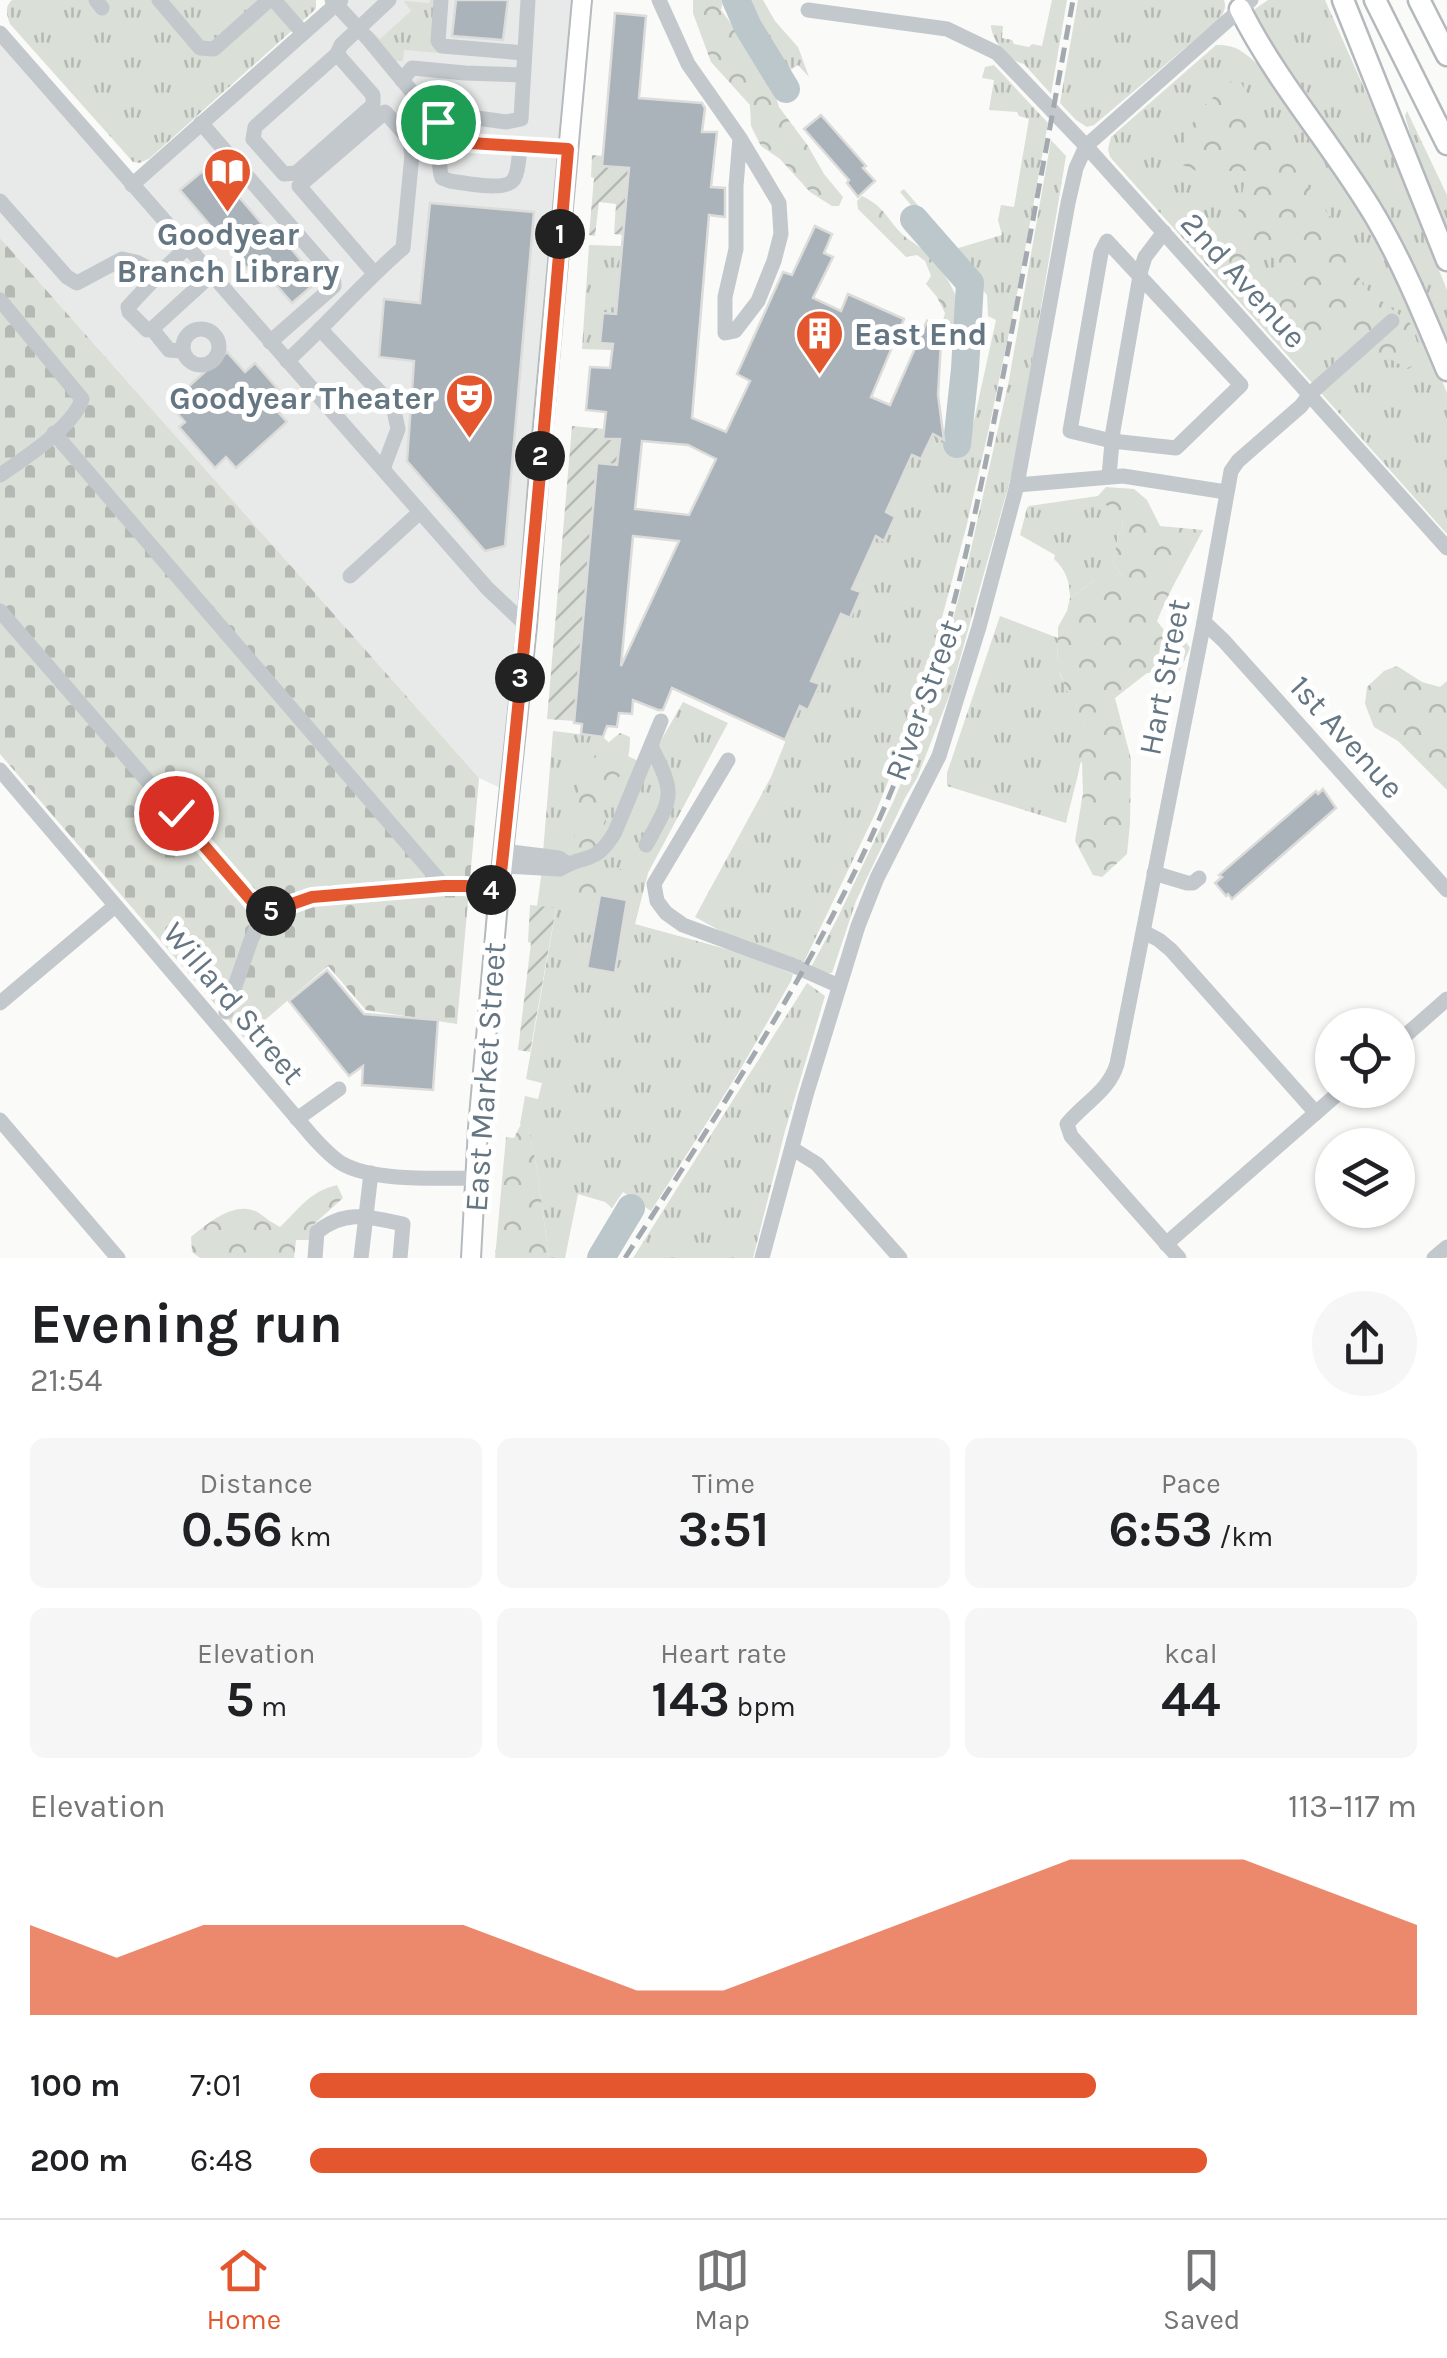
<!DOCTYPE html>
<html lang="en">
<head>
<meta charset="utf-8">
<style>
	body { margin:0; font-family:Karla,sans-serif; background:#f6f6f6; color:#202124; height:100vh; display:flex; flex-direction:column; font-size:38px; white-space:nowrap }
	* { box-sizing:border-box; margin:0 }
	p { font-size:32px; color:#757577 }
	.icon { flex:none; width:55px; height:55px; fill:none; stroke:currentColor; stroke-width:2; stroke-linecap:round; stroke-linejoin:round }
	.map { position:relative; height:1258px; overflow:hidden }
	.side { display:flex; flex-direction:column; background:#fff; flex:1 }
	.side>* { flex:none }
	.tools { position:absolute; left:1315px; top:1008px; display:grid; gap:20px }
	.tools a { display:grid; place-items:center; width:100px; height:100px; border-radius:50%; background:#fff; box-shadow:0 2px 8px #0004; font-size:50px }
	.pin { position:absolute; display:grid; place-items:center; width:85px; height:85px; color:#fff; margin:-42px; border:5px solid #fff; border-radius:50%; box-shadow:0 2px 10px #0007 }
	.km { position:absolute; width:50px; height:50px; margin:-25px; border-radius:50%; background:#222; color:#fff; font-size:28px; line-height:50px; text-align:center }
	.round { display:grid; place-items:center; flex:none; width:105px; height:105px; border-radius:52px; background:#f6f6f6 }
	.head { display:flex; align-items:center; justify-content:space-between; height:170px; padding:0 30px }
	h1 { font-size:55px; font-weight:700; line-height:75px }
	.figures { display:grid; grid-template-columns:repeat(3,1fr); gap:15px; height:170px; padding:10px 30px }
	.figures div { display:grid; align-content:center; border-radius:15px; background:#f6f6f6; text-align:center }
	.figures b { font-size:50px; font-weight:700 }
	.figures small { font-size:28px; font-weight:400 }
	.figures p { font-size:28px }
	.chart { height:280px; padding:20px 30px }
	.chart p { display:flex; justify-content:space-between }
	.chart svg { width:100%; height:180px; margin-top:10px; fill:#e4572e; opacity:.7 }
	ul { padding:0 30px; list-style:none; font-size:32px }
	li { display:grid; grid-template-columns:160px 120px 1fr; align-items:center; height:75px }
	li i { height:25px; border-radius:12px; background:#e4572e }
	.tabs { display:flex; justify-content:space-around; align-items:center; height:140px; border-top:2px solid #e0e0e0; background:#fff; font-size:28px; color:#757577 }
	.tabs a { display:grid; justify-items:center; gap:5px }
	.tabs .current { color:#e4572e }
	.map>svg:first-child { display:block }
</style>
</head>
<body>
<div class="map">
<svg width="1447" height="1258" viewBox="0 0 1447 1258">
	<defs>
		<pattern id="grass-tufts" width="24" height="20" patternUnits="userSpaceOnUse" patternTransform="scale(2.5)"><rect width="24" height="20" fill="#dadfd7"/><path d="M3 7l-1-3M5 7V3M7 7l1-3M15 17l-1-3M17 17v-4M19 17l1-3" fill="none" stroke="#b4b9b4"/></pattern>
		<pattern id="forest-crowns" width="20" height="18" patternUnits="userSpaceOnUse" patternTransform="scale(2.5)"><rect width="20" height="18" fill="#dadfd7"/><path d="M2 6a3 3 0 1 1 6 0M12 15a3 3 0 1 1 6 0" fill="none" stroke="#b4b9b4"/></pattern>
		<pattern id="cemetery-stones" width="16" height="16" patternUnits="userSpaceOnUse" patternTransform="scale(2.5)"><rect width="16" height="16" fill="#dadfd7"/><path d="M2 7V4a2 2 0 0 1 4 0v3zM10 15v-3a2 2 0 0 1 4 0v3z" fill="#b4b9b4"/></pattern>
		<pattern id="garden-furrows" width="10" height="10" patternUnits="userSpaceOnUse" patternTransform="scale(2.5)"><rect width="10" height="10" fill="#dadfd7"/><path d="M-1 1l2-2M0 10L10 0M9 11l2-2" fill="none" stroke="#b4b9b4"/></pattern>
	</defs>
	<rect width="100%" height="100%" fill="#fafaf8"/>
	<g fill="#e8e9e9">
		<polygon points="350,0 575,0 522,612 491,582 143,184"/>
		<polygon points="0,39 523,629 505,790 479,778 0,238"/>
	</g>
	<g fill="url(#grass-tufts)">
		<path d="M 12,0 L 316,0 L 316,9 L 150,158 L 140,163 L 133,162 L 10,24 C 7,15 4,7 12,0 Z"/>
		<polygon points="430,0 437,0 440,53 404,50 403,61 394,61 369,31 370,30 380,39 411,11 404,1 429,3"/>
		<polygon points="749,0 763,0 775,21 798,47 809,77 798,65 789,71 752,9"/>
		<path d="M 1052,0 L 1067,0 L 1051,94 L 1024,64 C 1009,61 991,40 991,25 L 1003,26 L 1002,38 L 1012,40 L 1014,44 L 1029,47 L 1032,44 L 1042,46 Z"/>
		<path d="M 1078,0 L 1224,0 C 1227,8 1223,15 1217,21 L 1094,125 L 1087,127 L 1076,120 L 1060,103 Z"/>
		<polygon points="1268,0 1325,0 1384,133 1447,290 1447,345 1425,290 1378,205 1255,25 1255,9"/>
		<path d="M 1216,45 C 1238,45 1243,52 1260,66 L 1369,223 L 1417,318 L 1447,393 L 1447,534 L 1110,157 L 1108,149 L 1111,137 Z"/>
		<polygon points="994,65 1048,123 1018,289 989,428 966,528 929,666 911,723 876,812 803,964 737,940 695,917 771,777 800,706 808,709 820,685 811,681 841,614 850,618 861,593 852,589 876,536 884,540 895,517 886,512 912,455 921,458 933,434 968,448 996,320 988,316 987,295 900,192 904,189 955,249 1002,235 998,220 1001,205 1014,207 1029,119 1019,116 1017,112 989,110 994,80 982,78 985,67"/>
		<polygon points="1407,111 1447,195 1447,242 1427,191 1405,116"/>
		<polygon points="1051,140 1066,156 1016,459 951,691 917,778 905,798 856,901 832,973 821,973 811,967 837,919 894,800 926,723 969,558 1009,380"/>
		<polygon points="589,245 622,246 616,314 603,314 600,342 613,344 612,350 582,349"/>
		<path d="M 1098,496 L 1122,519 L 1123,528 L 1118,535 L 1113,565 L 1123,576 L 1118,580 L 1095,580 L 1070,598 C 1070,582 1066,570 1054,559 L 1055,555 L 1020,535 L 1027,508 L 1029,506 Z"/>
		<path d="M 1000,616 L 1058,638 C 1058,648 1057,660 1059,670 C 1064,691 1083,707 1084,728 C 1085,757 1072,795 1066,823 L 947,786 L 947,773 Z"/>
		<polygon points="683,702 728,723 648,873 635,924 748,955 793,974 791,981 740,1070 651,1211 623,1192 612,1208 605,1202 578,1194 565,1258 549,1258 537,1169 528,1126 520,1124 525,1096 538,1099 542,1083 526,1079 556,909 537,906 541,877 553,731 603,737 619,752 647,765"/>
		<polygon points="807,983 825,996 785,1131 753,1258 633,1258"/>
	</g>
	<g fill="url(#forest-crowns)">
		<polygon points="693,0 723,0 721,10 745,42 772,83 779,107 808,146 824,174 843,197 839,206 832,206 810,192 780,159 761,146 751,126 750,105 711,62 693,13"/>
		<polygon points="1237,76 1276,143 1337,226 1342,248 1365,288 1411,324 1423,360 1408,369 1383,355 1343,338 1299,344 1280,323 1273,288 1277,262 1261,246 1245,268 1255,294 1243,299 1230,285 1229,256 1247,171 1217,171 1209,176 1180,164 1187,136 1198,111"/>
		<path d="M 862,196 C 885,207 886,218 902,234 C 912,243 925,249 933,259 C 948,276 970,316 962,339 C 960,344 957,349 955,353 L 941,328 L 945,313 L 937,297 L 926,284 L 931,276 L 925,261 L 917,255 L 906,257 L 858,209 L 857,201 Z"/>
		<path d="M 1106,487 L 1134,489 L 1147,500 L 1160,526 L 1203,530 C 1188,559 1169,591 1157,621 L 1164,630 L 1177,629 L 1190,648 L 1179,672 L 1147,673 L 1115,698 L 1131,759 L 1130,823 L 1127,854 L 1102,877 L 1093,875 L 1075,841 L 1083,793 L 1082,762 L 1069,766 L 1072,748 L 1084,726 L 1076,704 L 1068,693 L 1058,668 L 1058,627 L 1067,611 L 1070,598 L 1095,580 L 1117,580 L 1123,576 L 1113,565 L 1118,535 L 1123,528 L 1122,519 L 1097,497 Z"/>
		<polygon points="1397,666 1422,682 1440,687 1447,681 1447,790 1398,741 1374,727 1365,704 1367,687 1384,671"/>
		<path d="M 620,733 L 630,737 C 630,751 628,769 617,779 C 613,783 607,786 603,790 L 602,808 L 606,821 L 595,853 L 591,881 L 600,881 L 633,862 C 629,869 626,879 621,885 C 614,892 595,897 585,905 L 563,902 L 552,897 L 548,890 L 558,878 L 572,869 C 576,843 573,787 586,766 C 592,757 611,740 620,733 Z"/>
		<polygon points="522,1122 528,1125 537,1169 549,1258 495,1258 506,1137 514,1138"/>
		<path d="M 337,1185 L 343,1198 L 313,1225 L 309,1240 L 296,1240 L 294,1258 L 200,1258 L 192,1252 L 191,1237 C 208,1223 236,1199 259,1213 C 266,1218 272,1223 280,1227 C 300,1208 309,1192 337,1185 Z"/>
	</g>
	<polygon fill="url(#cemetery-stones)" points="0,238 479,778 457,1024 366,1010 328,966 244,1038 0,754"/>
	<g fill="url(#garden-furrows)">
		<polygon points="592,155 603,156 603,166 629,168 623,235 614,234 616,204 599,202 595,236 589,235 594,178 591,177"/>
		<polygon points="572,426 604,429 603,439 620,439 617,465 596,464 574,721 547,719"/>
		<polygon points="530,905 556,908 530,1052 518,1050 531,943 528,942"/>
	</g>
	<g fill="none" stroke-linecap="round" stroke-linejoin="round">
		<g stroke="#bbc7cb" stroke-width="28">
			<polyline points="736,0 748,27 786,89"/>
			<polyline points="914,219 970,283 965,369 957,444"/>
			<polyline points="601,1258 631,1208"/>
		</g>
	</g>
	<g fill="#aab3b9" stroke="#dcdcda" stroke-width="2.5" fill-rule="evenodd">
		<polygon points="456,0 508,0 503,40 452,36"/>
		<path d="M 615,13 L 646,16 L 639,98 L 702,103 L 705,108 L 702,132 L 717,132 L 711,187 L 725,188 L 725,217 L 709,215 L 692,418 L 726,432 L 750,381 L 737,374 L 783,272 L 792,275 L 815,226 L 832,234 L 824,253 L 833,257 L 813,298 L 841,311 L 848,294 L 904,319 L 871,397 L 890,405 L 927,321 L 941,342 L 938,395 L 944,440 L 933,434 L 921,459 L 912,455 L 886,512 L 895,517 L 884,541 L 876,536 L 852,589 L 861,592 L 850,618 L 841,614 L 811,681 L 820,684 L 808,710 L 800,706 L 785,740 L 672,688 L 663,710 L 658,710 L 633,700 L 632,714 L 619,713 L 617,727 L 607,726 L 603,737 L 581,734 L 582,724 L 574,723 L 597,463 L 617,465 L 620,439 L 603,439 L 606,412 L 586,410 L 590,367 L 610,368 L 613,344 L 600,343 L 603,313 L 616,314 L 629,168 L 602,166 ZM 642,441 L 688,445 L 716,459 L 689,515 L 635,509 ZM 633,536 L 679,541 L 621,666 Z"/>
		<polygon points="821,115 866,166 863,168 875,181 858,197 847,183 849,180 804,129"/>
		<polygon points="211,164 279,244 284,240 318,281 292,303 270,278 261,285 180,190"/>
		<polygon points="430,203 534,212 505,546 485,551 407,461 414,361 379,357 384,299 420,303"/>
		<polygon points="227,352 245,372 255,363 283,395 272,405 287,422 236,468 226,457 215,468 179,427 185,422 169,404"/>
		<polygon points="1323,789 1336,808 1232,899 1228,894 1226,896 1215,883 1222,877 1219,875 1316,791 1318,794"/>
		<polygon points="600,895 627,900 615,973 587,968"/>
		<polygon points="327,970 364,1014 438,1020 433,1090 362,1085 363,1066 349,1076 289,1001"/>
	</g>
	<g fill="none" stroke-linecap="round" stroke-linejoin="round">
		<defs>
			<polyline id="major" points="471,1258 478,1128 499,891 527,626 540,459 582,0"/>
			<g id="highway">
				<polyline points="1343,0 1447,260"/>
				<polyline points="1375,0 1447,144"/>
				<polyline points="1419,0 1447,55"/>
				<path d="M 1240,9 C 1277,83 1333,145 1375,216 C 1404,265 1425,318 1447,370"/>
			</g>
		</defs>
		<use href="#major" stroke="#b5babe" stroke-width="22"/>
		<use href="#highway" stroke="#b4b9bd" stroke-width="25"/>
		<g stroke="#c3c8cc" stroke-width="15">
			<polyline points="96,0 102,8"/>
			<polyline points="159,0 200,48 214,49 269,0"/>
			<polyline points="274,0 303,33"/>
			<polyline points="332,0 369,40 446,133 470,143 568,149"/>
			<polyline points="441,0 438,41 442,46 524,53"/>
			<polyline points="659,0 688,64 740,138 779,203 781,234 774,261 758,301 735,331 725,333 725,297 736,249 736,186 740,138"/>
			<polyline points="808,10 947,29 997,53 1086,146 1447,548"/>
			<polyline points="0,33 487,588 527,626"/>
			<polyline points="337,54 255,127 253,139 284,174 296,173 373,105 373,95 337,54 341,45 389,0"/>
			<polyline points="402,80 412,68 465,73 523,75"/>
			<polyline points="201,123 333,275 334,286 270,342"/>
			<polyline points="437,123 448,114 506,122 521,119 528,0"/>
			<path d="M 446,133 C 441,145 437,165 442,178 L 450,181 C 464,183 507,192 514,179 C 519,171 519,155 520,146"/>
			<polyline points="132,185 341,0"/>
			<polyline points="0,201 67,277 77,283 122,259 136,262 159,274 187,247"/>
			<polygon points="1107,241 1241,385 1176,448 1112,441 1070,431 1101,253"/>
			<polyline points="159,274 128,307 129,312 147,330 152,329 211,275"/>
			<path d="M 0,300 L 82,399 C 74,426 24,459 0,475"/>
			<circle cx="201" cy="347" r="18"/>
			<polyline points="152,329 169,350 183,351"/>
			<polyline points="320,329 393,406 398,429 383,469"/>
			<path d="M 287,361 C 327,325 362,283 403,248 L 412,155 L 409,139 L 385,112 L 299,186 L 374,273"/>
			<polyline points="54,433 444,886"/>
			<polyline points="1109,476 1113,431 1141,270 1145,257 1164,232"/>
			<polyline points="1017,485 1123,476 1226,492"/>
			<polyline points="350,576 420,512"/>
			<polyline points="0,611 263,914 312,897 444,886 465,886 499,891"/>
			<polyline points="1204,622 1224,641 1447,890"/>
			<polyline points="728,760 654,884 657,901 666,913 683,925 792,965 839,986"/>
			<path d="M 0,770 L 312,1136 C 321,1146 330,1156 341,1163 C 373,1182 439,1178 476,1178"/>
			<path d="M 646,845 C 673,796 676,796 651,746"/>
			<polyline points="503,851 559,858 568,864"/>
			<path d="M 502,866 L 560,869 C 585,853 595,866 615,832 L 661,721"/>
			<polyline points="1154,873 1187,883 1193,883 1199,878"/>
			<polyline points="1144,932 1159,940 1171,950 1316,1113"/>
			<polyline points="0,1003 115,906"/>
			<polyline points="226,1012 251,940 263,914"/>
			<polyline points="1398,1042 1447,999"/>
			<polyline points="297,1119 339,1089"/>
			<polyline points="0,1120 118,1258"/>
			<polyline points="793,1149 817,1164 900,1258"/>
			<polyline points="1166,1244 1342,1090"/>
			<path d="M 315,1258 L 317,1232 C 346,1209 370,1217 403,1224 L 400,1258"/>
			<polyline points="361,1258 371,1173"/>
			<polyline points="762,1258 806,1095 858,926 877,878 939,756 979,627 1017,485 1068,203 1076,168 1086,146 1251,0"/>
			<path d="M 1179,1258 L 1071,1136 L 1067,1124 C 1084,1103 1109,1091 1117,1064 L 1204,622 L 1231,471 L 1238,461 L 1301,406 L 1310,394 L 1392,321"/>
			<polyline points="1434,1258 1447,1247"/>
		</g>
		<use href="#major" stroke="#fff" stroke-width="18"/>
		<use href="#highway" stroke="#fff" stroke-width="20"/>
		<path stroke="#a2aab0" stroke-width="5" stroke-dasharray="15 8" stroke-linecap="butt" d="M 625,1258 C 727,1099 832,942 902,765 C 946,653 972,533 995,416 C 1023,277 1048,139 1073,0"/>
	</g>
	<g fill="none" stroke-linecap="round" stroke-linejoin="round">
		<defs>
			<path id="route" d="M 176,813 L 263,914 L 312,897 L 444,886 L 465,886 L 499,891 C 526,644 547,397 568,149 L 470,143 L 446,133 L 438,122"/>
		</defs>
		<use href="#route" stroke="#fff" stroke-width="20"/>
		<use href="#route" stroke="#e4572e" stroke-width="12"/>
	</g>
	<defs>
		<symbol id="library-pin" viewBox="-11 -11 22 30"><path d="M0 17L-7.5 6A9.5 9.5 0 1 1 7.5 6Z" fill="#e4572e" stroke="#fff"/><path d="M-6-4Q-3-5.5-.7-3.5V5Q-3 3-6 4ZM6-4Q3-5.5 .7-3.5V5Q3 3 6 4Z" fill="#fff"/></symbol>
		<symbol id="building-pin" viewBox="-11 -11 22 30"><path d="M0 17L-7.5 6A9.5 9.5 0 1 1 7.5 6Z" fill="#e4572e" stroke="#fff"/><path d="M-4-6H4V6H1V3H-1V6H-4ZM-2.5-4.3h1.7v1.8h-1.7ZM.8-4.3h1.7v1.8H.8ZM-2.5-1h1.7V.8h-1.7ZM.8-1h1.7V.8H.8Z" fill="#fff"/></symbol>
		<symbol id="theatre-pin" viewBox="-11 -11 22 30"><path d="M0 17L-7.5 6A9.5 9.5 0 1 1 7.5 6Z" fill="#e4572e" stroke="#fff"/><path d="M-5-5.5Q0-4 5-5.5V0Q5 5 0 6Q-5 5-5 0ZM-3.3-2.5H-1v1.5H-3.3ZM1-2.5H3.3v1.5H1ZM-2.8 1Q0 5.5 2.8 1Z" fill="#fff"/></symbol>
	</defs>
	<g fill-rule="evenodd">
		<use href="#library-pin" x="200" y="144" width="55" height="75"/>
		<use href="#building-pin" x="792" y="306" width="55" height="75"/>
		<use href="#theatre-pin" x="442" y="370" width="55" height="75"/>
	</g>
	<g text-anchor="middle" stroke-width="10" stroke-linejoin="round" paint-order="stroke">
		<g font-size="32" font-weight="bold" fill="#657683" stroke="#fff">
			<text x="228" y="245">Goodyear<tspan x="228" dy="37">Branch Library</tspan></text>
			<text x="854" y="345" text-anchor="start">East End</text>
			<text x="434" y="409" text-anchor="end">Goodyear Theater</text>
		</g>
		<g font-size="32" fill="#657683" stroke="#fff">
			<text transform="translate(1244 280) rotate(48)" y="11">2nd Avenue</text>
			<text transform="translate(1164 677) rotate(-79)" y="11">Hart Street</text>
			<text transform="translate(923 700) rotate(-70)" y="11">River Street</text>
			<text transform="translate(1347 737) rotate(48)" y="11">1st Avenue</text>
			<text transform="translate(234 1003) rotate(50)" y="11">Willard Street</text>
			<text transform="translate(485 1077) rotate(-86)" y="11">East Market Street</text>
		</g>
	</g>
</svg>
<div class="tools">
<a><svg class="icon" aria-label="locate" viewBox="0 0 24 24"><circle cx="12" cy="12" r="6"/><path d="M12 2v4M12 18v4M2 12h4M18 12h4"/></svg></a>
<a><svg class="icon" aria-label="layers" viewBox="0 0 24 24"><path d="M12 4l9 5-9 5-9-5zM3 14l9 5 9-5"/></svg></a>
</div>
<div class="pin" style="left:438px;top:122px;background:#1e9e55"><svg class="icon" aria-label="arrive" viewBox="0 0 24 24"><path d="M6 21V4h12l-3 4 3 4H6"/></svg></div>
<div class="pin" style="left:176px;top:813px;background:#d93025"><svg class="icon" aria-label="check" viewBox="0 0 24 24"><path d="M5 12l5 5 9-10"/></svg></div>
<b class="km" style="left:560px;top:234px">1</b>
<b class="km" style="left:540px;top:456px">2</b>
<b class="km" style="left:520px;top:678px">3</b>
<b class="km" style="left:491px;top:890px">4</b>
<b class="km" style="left:271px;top:911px">5</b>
</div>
<section class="side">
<div class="head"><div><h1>Evening run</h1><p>21:54</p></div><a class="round"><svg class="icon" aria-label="share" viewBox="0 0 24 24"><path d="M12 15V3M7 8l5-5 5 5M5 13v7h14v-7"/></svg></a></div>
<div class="figures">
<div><p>Distance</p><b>0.56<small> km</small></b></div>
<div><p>Time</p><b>3:51</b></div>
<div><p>Pace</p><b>6:53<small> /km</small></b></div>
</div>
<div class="figures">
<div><p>Elevation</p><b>5<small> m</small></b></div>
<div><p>Heart rate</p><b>143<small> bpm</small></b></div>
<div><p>kcal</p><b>44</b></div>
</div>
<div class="chart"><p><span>Elevation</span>113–117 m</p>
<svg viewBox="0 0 160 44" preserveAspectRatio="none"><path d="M0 44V22L10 30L20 22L30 22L40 22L50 22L60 30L70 38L80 38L90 30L100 22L110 14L120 6L130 6L140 6L150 14L160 22V44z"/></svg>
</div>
<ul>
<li><b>100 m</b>7:01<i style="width:71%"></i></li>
<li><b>200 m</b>6:48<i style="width:81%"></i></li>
</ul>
</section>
<nav class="tabs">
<a class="current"><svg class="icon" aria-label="home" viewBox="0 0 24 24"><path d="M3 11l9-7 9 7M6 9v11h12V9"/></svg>Home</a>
<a><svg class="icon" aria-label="map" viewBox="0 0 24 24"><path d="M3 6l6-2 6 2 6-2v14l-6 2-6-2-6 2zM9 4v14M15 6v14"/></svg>Map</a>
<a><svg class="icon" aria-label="saved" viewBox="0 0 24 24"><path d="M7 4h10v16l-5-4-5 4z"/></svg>Saved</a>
</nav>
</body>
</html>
